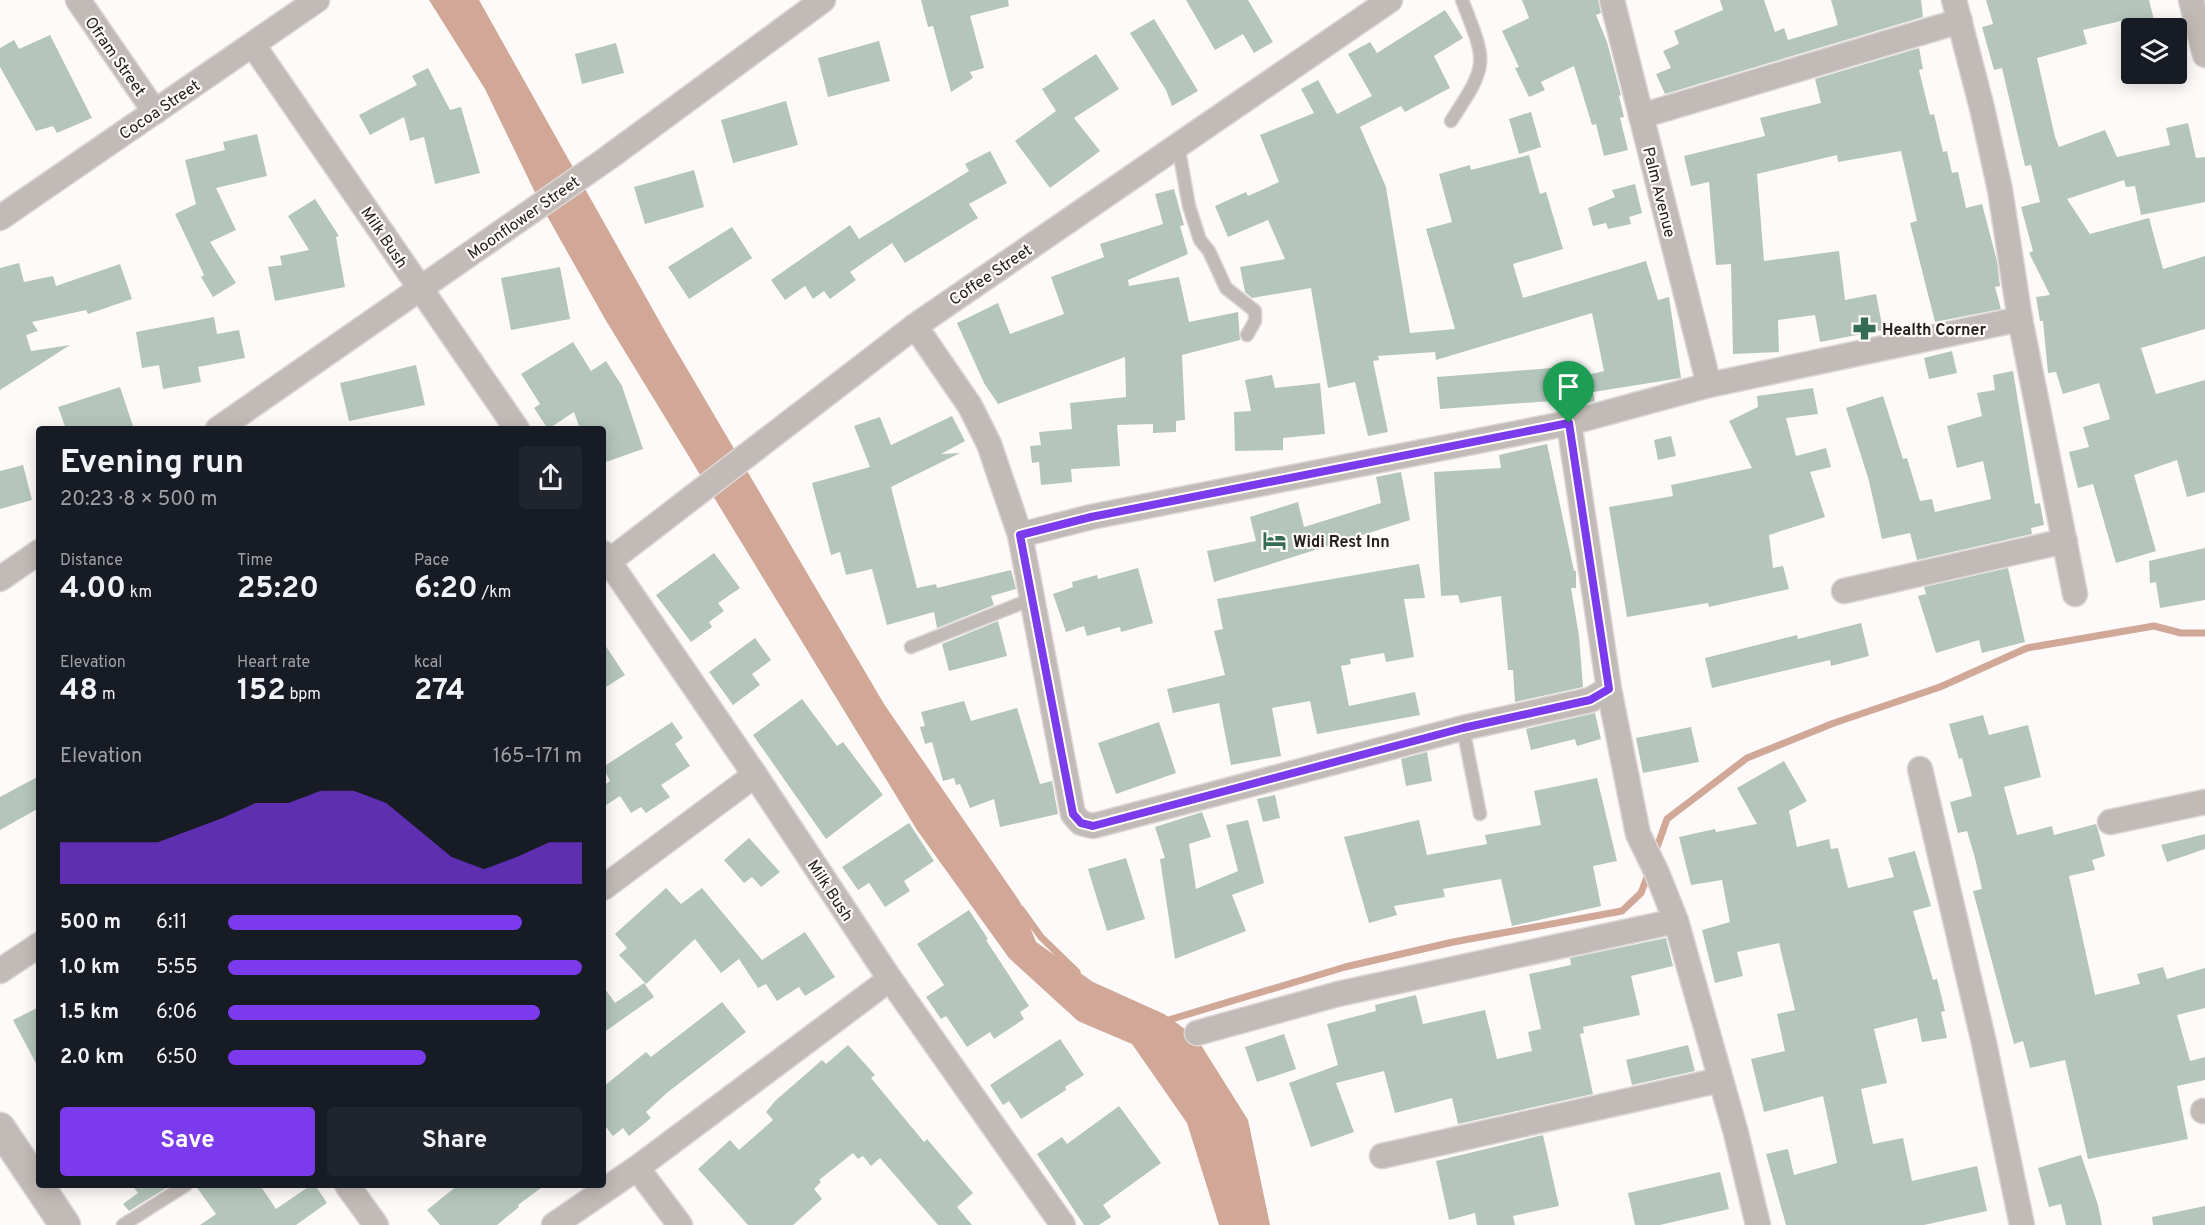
<!DOCTYPE html>
<html lang="en">
<head>
<meta charset="utf-8">
<style>
	body { margin:0; font-family:Overpass,sans-serif; background:#20242c; color:#f1f3f6; height:100vh; display:flex; flex-direction:column; font-size:22px; white-space:nowrap }
	* { box-sizing:border-box; margin:0 }
	p { font-size:20px; color:#9ea1a6 }
	.icon { flex:none; width:33px; height:33px; fill:none; stroke:currentColor; stroke-width:2; stroke-linecap:round; stroke-linejoin:round }
	.map { position:relative; flex:1; overflow:hidden }
	.details { position:absolute; left:36px; top:426px; width:570px; height:762px; display:flex; flex-direction:column; background:#171b24; border-radius:6px; box-shadow:0 3px 15px #0003 }
	.details>* { flex:none }
	.controls { position:absolute; left:2121px; top:18px; display:grid; gap:12px }
	.controls a { display:grid; place-items:center; width:66px; height:66px; border-radius:6px; background:#171b24; box-shadow:0 3px 15px #0003; font-size:30px }
	.pin { position:absolute; display:grid; place-items:center; width:51px; height:51px; color:#fff; margin:-62px -26px; border-radius:50% 50% 50% 0; rotate:-45deg; box-shadow:0 0 6px #0007 }
	.pin .icon { rotate:45deg }
	.round { display:grid; place-items:center; flex:none; width:63px; height:63px; border-radius:6px; background:#20242c }
	.head { display:flex; align-items:center; justify-content:space-between; height:102px; padding:0 24px }
	h1 { font-size:33px; font-weight:700; line-height:45px }
	.figures { display:grid; grid-template-columns:repeat(3,1fr); gap:9px; height:102px; padding:6px 24px }
	.figures div { display:grid; align-content:center }
	.figures b { font-size:30px; font-weight:700 }
	.figures small { font-size:16px; font-weight:400 }
	.figures p { font-size:16px }
	.chart { height:168px; padding:12px 24px }
	.chart p { display:flex; justify-content:space-between }
	.chart svg { width:100%; height:108px; margin-top:6px; fill:#7c3aed; opacity:.7 }
	.cta { display:flex; gap:12px; margin-top:auto; padding:12px 24px }
	.cta a { flex:1; height:69px; border-radius:6px; background:#7c3aed; color:#fff; font-size:24px; font-weight:700; line-height:69px; text-align:center }
	.cta a+a { background:#20242c; color:#f1f3f6 }
	ul { padding:0 24px; list-style:none; font-size:20px }
	li { display:grid; grid-template-columns:96px 72px 1fr; align-items:center; height:45px }
	li i { height:15px; border-radius:8px; background:#7c3aed }
	.map>svg:first-child { display:block }
</style>
</head>
<body>
<div class="map">
<svg width="2205" height="1225" viewBox="0 0 2205 1225">
	<rect width="100%" height="100%" fill="#fefaf9"/>
	<polygon fill="#d1a797" points="429,0 479,0 666,333 884,704 1020,902 1036,942 1093,982 1164,1014 1196,1037 1248,1120 1270,1225 1219,1225 1187,1123 1132,1044 1078,1021 1009,958 917,830 605,319 542,207 485,89"/>
	<g fill="none" stroke-linecap="round" stroke-linejoin="round">
		<g stroke="#d1a797" stroke-width="7">
			<polyline points="1655,853 1667,819 1747,758 1834,723 1940,687 2027,648 2154,626 2181,633 2205,633"/>
			<polyline points="1021,909 1041,937 1077,972"/>
			<polyline points="1162,1022 1345,967 1453,942 1622,911 1641,893 1649,872"/>
		</g>
	</g>
	<g fill="#b4c6bc">
		<polygon points="921,0 1008,0 1009,6 970,16 984,68 970,72 973,78 951,92 933,26 928,27"/>
		<polygon points="1186,0 1248,0 1273,42 1254,53 1243,34 1215,50"/>
		<polygon points="1522,0 1598,0 1601,13 1596,15 1607,42 1621,95 1619,96 1624,117 1620,118 1628,150 1604,156 1596,124 1592,125 1574,66 1541,82 1545,90 1529,97 1515,68 1519,67 1502,31 1529,18"/>
		<polygon points="1720,0 1764,0 1775,32 1784,28 1788,40 1838,25 1831,0 1921,0 1923,17 1665,94 1656,74 1671,68 1663,51 1679,44 1674,31 1723,10"/>
		<polygon points="1986,0 2149,0 2156,28 2128,28 2125,20 2083,30 2087,44 2037,58 2055,137 2059,147 2105,130 2117,157 2170,145 2166,128 2188,123 2196,158 2205,157 2205,202 2141,215 2135,186 2126,187 2124,180 2067,199 2090,234 2149,218 2163,269 2205,256 2205,329 2141,348 2156,394 2205,380 2205,492 2187,497 2177,460 2134,475 2156,551 2116,563 2093,484 2078,488 2069,452 2089,447 2083,427 2110,419 2099,383 2063,394 2056,372 2048,373 2043,321 2040,321 2036,297 2050,295 2029,253 2033,251 2021,207 2040,202 2031,165 2025,166 2002,68 1994,70 1982,27 1993,24"/>
		<polygon points="1445,10 1463,38 1434,56 1450,88 1405,112 1401,106 1360,127 1386,187 1410,333 1455,329 1426,229 1452,222 1439,174 1470,165 1471,170 1529,155 1540,194 1546,192 1563,249 1513,264 1523,298 1646,261 1658,300 1669,297 1681,378 1593,392 1595,401 1568,409 1566,400 1440,409 1437,377 1552,368 1553,383 1604,371 1592,313 1436,360 1435,352 1378,356 1379,360 1373,361 1388,432 1368,436 1355,382 1328,388 1311,288 1252,298 1245,292 1240,267 1285,259 1268,220 1228,237 1215,206 1246,192 1248,196 1279,182 1260,135 1314,113 1301,89 1318,80 1337,114 1372,96 1348,54 1370,42 1377,53"/>
		<polygon points="1154,19 1198,91 1172,106 1166,90 1130,33"/>
		<polygon points="50,35 92,118 57,133 53,126 36,131 0,67 0,48 14,40 19,49"/>
		<polygon points="879,41 890,81 828,97 818,58"/>
		<polygon points="616,43 624,73 582,84 575,54"/>
		<polygon points="1919,48 1923,69 1919,70 1930,115 1934,114 1943,152 1947,151 1952,173 1958,172 1966,208 1982,204 1997,261 2000,286 1995,287 2001,309 1935,322 1910,223 1917,221 1901,151 1838,162 1837,155 1757,174 1764,261 1839,251 1845,300 1876,294 1883,330 1820,342 1815,315 1778,320 1779,352 1733,354 1731,264 1716,265 1709,182 1691,186 1684,156 1765,136 1760,118 1821,103 1815,79"/>
		<polygon points="1096,54 1119,89 1074,118 1100,151 1050,188 1015,141 1056,111 1042,89"/>
		<polygon points="428,68 450,110 461,107 480,173 435,184 424,137 410,141 404,117 370,135 359,115 417,85 412,76"/>
		<polygon points="786,101 798,145 733,163 721,120"/>
		<polygon points="1531,112 1541,147 1519,154 1509,119"/>
		<polygon points="257,134 267,176 216,188 236,230 210,242 236,283 213,297 201,277 204,275 175,214 196,204 185,160 225,150 223,142"/>
		<polygon points="990,151 1007,183 969,204 978,218 905,263 892,243 850,272 856,280 830,299 824,291 813,299 805,286 785,300 771,280 850,225 859,239 969,171 965,164"/>
		<polygon points="694,170 704,207 645,224 634,187"/>
		<polygon points="1635,184 1642,213 1629,217 1631,224 1608,229 1606,223 1593,226 1588,208 1615,197 1612,190"/>
		<polygon points="1174,189 1184,225 1180,226 1188,254 1128,280 1129,286 1179,277 1189,322 1238,312 1240,340 1182,355 1185,420 1176,421 1176,432 1153,433 1153,424 1117,425 1120,466 1071,469 1072,482 1041,485 1039,462 1032,463 1030,446 1041,445 1039,432 1072,429 1070,403 1126,397 1125,357 998,404 984,383 957,323 998,303 1010,334 1064,314 1051,277 1104,257 1100,244 1163,224 1155,194"/>
		<polygon points="315,199 339,236 336,237 345,287 275,301 268,267 282,265 280,256 309,250 288,216"/>
		<polygon points="732,227 752,258 689,299 668,267"/>
		<polygon points="19,263 24,282 53,276 56,286 120,264 132,299 88,314 86,310 32,322 38,331 26,335 31,351 70,345 0,390 0,268"/>
		<polygon points="560,267 570,319 511,330 501,278"/>
		<polygon points="214,317 217,334 239,330 245,358 198,367 201,382 163,389 159,365 142,368 136,332"/>
		<polygon points="573,342 591,371 606,361 622,386 643,449 603,463 603,429 580,429 574,412 548,429 534,408 540,404 521,374"/>
		<polygon points="1952,351 1957,373 1929,379 1924,358"/>
		<polygon points="416,365 425,405 349,421 340,383"/>
		<polygon points="2013,371 2035,504 2040,503 2044,525 2031,528 2032,534 1917,560 1910,533 1882,539 1869,481 1846,408 1883,396 1903,459 1907,458 1920,501 1932,499 1935,512 1991,499 1983,461 1957,468 1947,426 1982,416 1977,393 1995,390 1993,375"/>
		<polygon points="1272,375 1275,388 1320,383 1325,434 1283,438 1283,450 1235,451 1234,412 1251,411 1245,380"/>
		<polygon points="120,387 134,429 66,429 58,407"/>
		<polygon points="1813,388 1818,414 1786,418 1796,456 1826,448 1831,467 1810,472 1825,517 1769,535 1773,568 1783,566 1789,589 1709,607 1708,603 1627,617 1609,507 1673,496 1671,485 1752,468 1729,421 1758,407 1757,396"/>
		<polygon points="952,416 965,441 941,454 960,453 891,487 917,588 936,584 937,588 1011,570 1016,589 991,596 994,605 937,628 934,612 887,625 872,569 846,575 840,552 831,555 812,483 870,467 854,426 880,417 891,445"/>
		<polygon points="1671,436 1676,456 1658,460 1654,440"/>
		<polygon points="1547,444 1574,571 1576,571 1576,588 1571,588 1579,636 1583,687 1515,702 1513,670 1508,670 1501,596 1460,603 1458,595 1441,596 1434,472 1501,468 1499,455"/>
		<polygon points="23,465 32,500 0,509 0,471"/>
		<polygon points="1401,472 1410,520 1214,582 1207,551 1256,541 1250,517 1298,502 1304,527 1381,503 1376,477"/>
		<polygon points="2205,548 2205,600 2160,608 2156,582 2150,583 2149,561"/>
		<polygon points="714,553 740,588 718,603 724,611 709,622 712,627 691,642 656,595"/>
		<polygon points="1419,564 1425,598 1404,599 1414,657 1386,662 1384,653 1350,659 1351,664 1341,666 1349,706 1415,692 1420,715 1317,734 1310,701 1272,708 1281,756 1231,765 1219,703 1173,713 1167,689 1225,675 1214,631 1223,629 1217,599"/>
		<polygon points="1138,568 1153,623 1121,632 1120,627 1087,636 1084,626 1066,632 1053,594 1073,587 1072,582 1097,575 1098,579"/>
		<polygon points="2008,568 2025,642 1982,653 1979,640 1936,653 1918,596 1926,594 1924,587"/>
		<polygon points="998,621 1007,656 949,671 942,644"/>
		<polygon points="1861,623 1869,656 1831,666 1830,660 1712,688 1705,658 1797,635 1798,639"/>
		<polygon points="755,638 771,660 752,674 760,685 733,705 709,672"/>
		<polygon points="603,642 625,675 603,689"/>
		<polygon points="802,699 837,746 843,742 883,795 826,839 753,735"/>
		<polygon points="964,701 971,721 1017,708 1040,784 1052,781 1058,814 1000,827 994,799 970,808 960,784 956,785 954,778 943,781 932,742 925,744 920,727 925,726 921,712"/>
		<polygon points="1595,713 1601,739 1577,746 1575,739 1531,750 1526,729"/>
		<polygon points="1983,715 1989,735 2028,725 2041,777 2004,787 2017,835 2052,826 2054,835 2096,824 2098,830 2105,856 2092,860 2095,870 2069,876 2095,995 2140,984 2137,974 2163,967 2167,979 2205,968 2205,1008 2177,1015 2190,1061 2205,1057 2205,1080 2177,1086 2188,1139 2088,1159 2065,1060 2030,1068 2023,1041 2014,1044 1973,891 1982,889 1975,858 1967,831 1958,833 1950,802 1972,796 1962,758 1959,759 1949,724"/>
		<polygon points="672,722 683,738 675,744 690,766 661,785 670,797 646,813 641,807 631,813 620,796 603,807 603,786 610,781 603,767"/>
		<polygon points="1159,722 1176,773 1116,794 1098,743"/>
		<polygon points="1691,727 1699,762 1643,773 1636,738"/>
		<polygon points="1427,752 1432,781 1406,786 1401,759"/>
		<polygon points="1784,761 1807,801 1789,811 1797,847 1829,839 1831,849 1838,848 1848,888 1894,877 1888,858 1915,851 1931,906 1913,911 1933,980 1937,979 1945,1011 1941,1012 1947,1038 1922,1042 1917,1018 1874,1029 1887,1083 1861,1089 1873,1144 1903,1138 1912,1181 1977,1166 1987,1211 1924,1225 1786,1225 1766,1154 1788,1149 1794,1175 1837,1163 1823,1096 1764,1112 1751,1059 1785,1051 1777,1014 1795,1010 1779,943 1737,952 1743,976 1715,983 1702,930 1730,922 1722,880 1691,885 1679,837 1715,829 1716,832 1757,824 1737,788"/>
		<polygon points="39,776 39,808 0,830 0,797"/>
		<polygon points="1597,778 1617,861 1593,866 1601,906 1512,926 1501,879 1443,889 1445,897 1394,906 1397,915 1369,923 1344,837 1419,820 1427,855 1487,844 1485,835 1541,825 1534,791"/>
		<polygon points="1275,795 1280,818 1263,822 1257,799"/>
		<polygon points="1202,812 1211,837 1189,844 1196,889 1238,871 1226,825 1248,820 1264,883 1232,895 1246,931 1175,959 1160,859 1165,858 1155,827"/>
		<polygon points="909,823 934,861 904,881 910,891 885,907 869,883 858,890 842,867"/>
		<polygon points="2205,834 2205,849 2167,862 2161,845"/>
		<polygon points="749,838 780,872 761,887 752,877 744,883 724,860"/>
		<polygon points="1126,858 1145,919 1107,931 1088,869"/>
		<polygon points="666,888 681,904 702,888 762,960 805,932 835,977 805,996 799,987 777,1001 766,984 758,988 739,959 721,973 695,939 646,984 619,955 627,948 615,934"/>
		<polygon points="969,910 988,939 986,940 1029,1006 1020,1012 1024,1019 994,1039 990,1032 967,1047 946,1016 941,1019 926,997 944,985 917,944"/>
		<polygon points="1666,938 1673,966 1631,976 1640,1015 1583,1027 1584,1033 1580,1034 1593,1094 1458,1124 1452,1098 1395,1113 1384,1071 1336,1083 1354,1132 1311,1147 1289,1083 1338,1065 1327,1024 1376,1011 1375,1005 1416,995 1423,1024 1485,1010 1497,1059 1532,1051 1528,1032 1541,1029 1529,974 1571,965 1570,958"/>
		<polygon points="644,983 654,997 603,1033 603,986 615,1003"/>
		<polygon points="722,1002 746,1032 668,1092 646,1112 651,1118 629,1136 623,1128 613,1136 603,1123 603,1087 646,1052 651,1057"/>
		<polygon points="39,1007 39,1069 13,1020"/>
		<polygon points="1284,1034 1296,1069 1257,1082 1245,1047"/>
		<polygon points="1060,1039 1084,1075 1065,1087 1066,1090 1021,1119 1009,1101 1003,1105 990,1085"/>
		<polygon points="848,1045 875,1075 871,1078 924,1142 927,1139 973,1193 957,1207 972,1225 938,1225 880,1158 871,1166 863,1156 858,1159 853,1153 819,1180 821,1182 814,1189 822,1199 793,1225 748,1225 698,1169 730,1140 739,1150 773,1120 766,1112 775,1101 822,1060 826,1064"/>
		<polygon points="1688,1045 1695,1071 1632,1085 1626,1060"/>
		<polygon points="1119,1106 1161,1163 1103,1205 1111,1217 1099,1225 1084,1225 1037,1154 1062,1137 1067,1144"/>
		<polygon points="1543,1135 1559,1206 1513,1216 1515,1225 1477,1225 1475,1213 1449,1220 1436,1161"/>
		<polygon points="2081,1155 2098,1205 2102,1225 2066,1225 2061,1204 2049,1207 2038,1168"/>
		<polygon points="1720,1172 1729,1209 1660,1225 1635,1225 1628,1193"/>
		<polygon points="132,1185 171,1185 129,1211 123,1204 138,1193"/>
		<polygon points="195,1185 260,1185 276,1209 311,1185 315,1185 327,1203 296,1225 200,1225 216,1214"/>
		<polygon points="458,1185 545,1185 518,1205 519,1207 497,1225 440,1225 427,1210"/>
		<polygon points="2205,1206 2205,1225 2153,1225 2152,1217"/>
	</g>
	<g fill="none" stroke-linecap="round" stroke-linejoin="round">
		<defs>
			<g id="service">
				<path d="M 1451,121 C 1489,63 1487,64 1462,0"/>
				<polyline points="1178,145 1189,206 1200,240 1209,251 1226,288 1255,311 1255,321 1247,335"/>
				<polyline points="911,647 1032,599"/>
				<polyline points="1463,728 1480,814"/>
				<polyline points="123,1225 186,1185"/>
			</g>
			<g id="minor">
				<polyline points="78,0 155,112"/>
				<polyline points="1612,0 1709,385"/>
				<polyline points="1954,0 1982,108 2000,190 2020,319 2075,594"/>
				<polyline points="2191,0 2205,55"/>
				<polyline points="253,45 517,429"/>
				<polyline points="1641,116 1960,21"/>
				<polyline points="0,218 317,0"/>
				<polyline points="915,326 970,406 989,444 1020,535"/>
				<polyline points="1569,423 1709,385 2020,319"/>
				<polyline points="218,429 608,158 823,0"/>
				<polyline points="603,553 755,775 890,979 1063,1225"/>
				<polyline points="603,566 915,326 1390,0"/>
				<polyline points="0,579 39,552"/>
				<polyline points="1844,591 2065,541"/>
				<polyline points="1609,689 1590,700 1463,728 1093,826 1081,823 1073,814 1020,535 1091,517 1569,423 1609,689 1638,834 1657,873 1676,921 1736,1133 1758,1225"/>
				<polyline points="1920,769 1984,1043 2022,1225"/>
				<polyline points="2110,822 2205,802"/>
				<polyline points="603,888 755,775"/>
				<polyline points="0,971 39,945"/>
				<polyline points="1197,1033 1338,994 1676,921"/>
				<polyline points="2203,1111 2205,1111"/>
				<polyline points="1382,1156 1720,1080"/>
				<polyline points="637,1168 680,1225"/>
				<polyline points="347,1185 376,1225"/>
				<polyline points="554,1225 637,1168 890,979"/>
			</g>
			<polyline id="tertiary" points="0,1128 65,1225"/>
		</defs>
		<use href="#service" stroke="#dcd7d6" stroke-width="15"/>
		<use href="#minor" stroke="#dcd7d6" stroke-width="27"/>
		<use href="#tertiary" stroke="#dcd7d6" stroke-width="33"/>
		<use href="#service" stroke="#c2bab7" stroke-width="12"/>
		<use href="#minor" stroke="#c2bab7" stroke-width="24"/>
		<use href="#tertiary" stroke="#c2bab7" stroke-width="30"/>
	</g>
	<g fill="none" stroke-linecap="round" stroke-linejoin="round">
		<defs>
			<polygon id="route" points="1569,423 1609,689 1590,700 1463,728 1093,826 1081,823 1073,814 1020,535 1091,517"/>
		</defs>
		<use href="#route" stroke="#fff" stroke-width="12"/>
		<use href="#route" stroke="#7c3aed" stroke-width="8"/>
	</g>
	<defs>
		<symbol id="pharmacy-bare" viewBox="-9 -9 18 18"><path d="M-2-6h4v4h4v4h-4v4h-4v-4h-4v-4h4Z" fill="#356d54" stroke="#fefaf9" stroke-width="2.5" paint-order="stroke"/></symbol>
		<symbol id="hotel-bare" viewBox="-9 -9 18 18"><path d="M-6-4.5h1.5V1H6V5H4.5V3h-9V5H-6ZM-4 0a1.8 1.8 0 1 1 3.6 0ZM.5 0V-2.5h3Q6-2.5 6 0Z" fill="#356d54" stroke="#fefaf9" stroke-width="2.5" paint-order="stroke"/></symbol>
	</defs>
	<g fill-rule="evenodd">
		<use href="#pharmacy-bare" x="1848" y="312" width="33" height="33"/>
		<use href="#hotel-bare" x="1258" y="524" width="33" height="33"/>
	</g>
	<g text-anchor="middle" stroke-width="4.5" stroke-linejoin="round" paint-order="stroke">
		<g font-size="16" fill="#27211e" stroke="#fefaf9">
			<text transform="translate(116 56) rotate(55)" y="6">Ofram Street</text>
			<text transform="translate(159 109) rotate(-34)" y="6">Cocoa Street</text>
			<text transform="translate(1660 192) rotate(76)" y="6">Palm Avenue</text>
			<text transform="translate(523 217) rotate(-35)" y="6">Moonflower Street</text>
			<text transform="translate(385 237) rotate(56)" y="6">Milk Bush</text>
			<text transform="translate(990 274) rotate(-34)" y="6">Coffee Street</text>
			<text transform="translate(831 890) rotate(57)" y="6">Milk Bush</text>
		</g>
		<g font-size="16" font-weight="bold" fill="#27211e" stroke="#fefaf9" text-anchor="start">
			<text x="1882" y="335">Health Corner</text>
			<text x="1293" y="547">Widi Rest Inn</text>
		</g>
	</g>
</svg>
<div class="controls">
<a><svg class="icon" aria-label="layers" viewBox="0 0 24 24"><path d="M12 4l9 5-9 5-9-5zM3 14l9 5 9-5"/></svg></a>
</div>
<div class="pin" style="left:1569px;top:423px;background:#1e9e55"><svg class="icon" aria-label="arrive" viewBox="0 0 24 24"><path d="M6 21V4h12l-3 4 3 4H6"/></svg></div>
<section class="details">
<div class="head"><div><h1>Evening run</h1><p>20:23 · 8 × 500 m</p></div><a class="round"><svg class="icon" aria-label="share" viewBox="0 0 24 24"><path d="M12 15V3M7 8l5-5 5 5M5 13v7h14v-7"/></svg></a></div>
<div class="figures">
<div><p>Distance</p><b>4.00<small> km</small></b></div>
<div><p>Time</p><b>25:20</b></div>
<div><p>Pace</p><b>6:20<small> /km</small></b></div>
</div>
<div class="figures">
<div><p>Elevation</p><b>48<small> m</small></b></div>
<div><p>Heart rate</p><b>152<small> bpm</small></b></div>
<div><p>kcal</p><b>274</b></div>
</div>
<div class="chart"><p><span>Elevation</span>165–171 m</p>
<svg viewBox="0 0 160 44" preserveAspectRatio="none"><path d="M0 44V27L10 27L20 27L30 27L40 22L50 17L60 11L70 11L80 6L90 6L100 11L110 22L120 33L130 38L140 33L150 27L160 27V44z"/></svg>
</div>
<ul>
<li><b>500 m</b>6:11<i style="width:83%"></i></li>
<li><b>1.0 km</b>5:55<i style="width:100%"></i></li>
<li><b>1.5 km</b>6:06<i style="width:88%"></i></li>
<li><b>2.0 km</b>6:50<i style="width:56%"></i></li>
</ul>
<div class="cta"><a>Save</a><a>Share</a></div>
</section>
</div>
</body>
</html>
